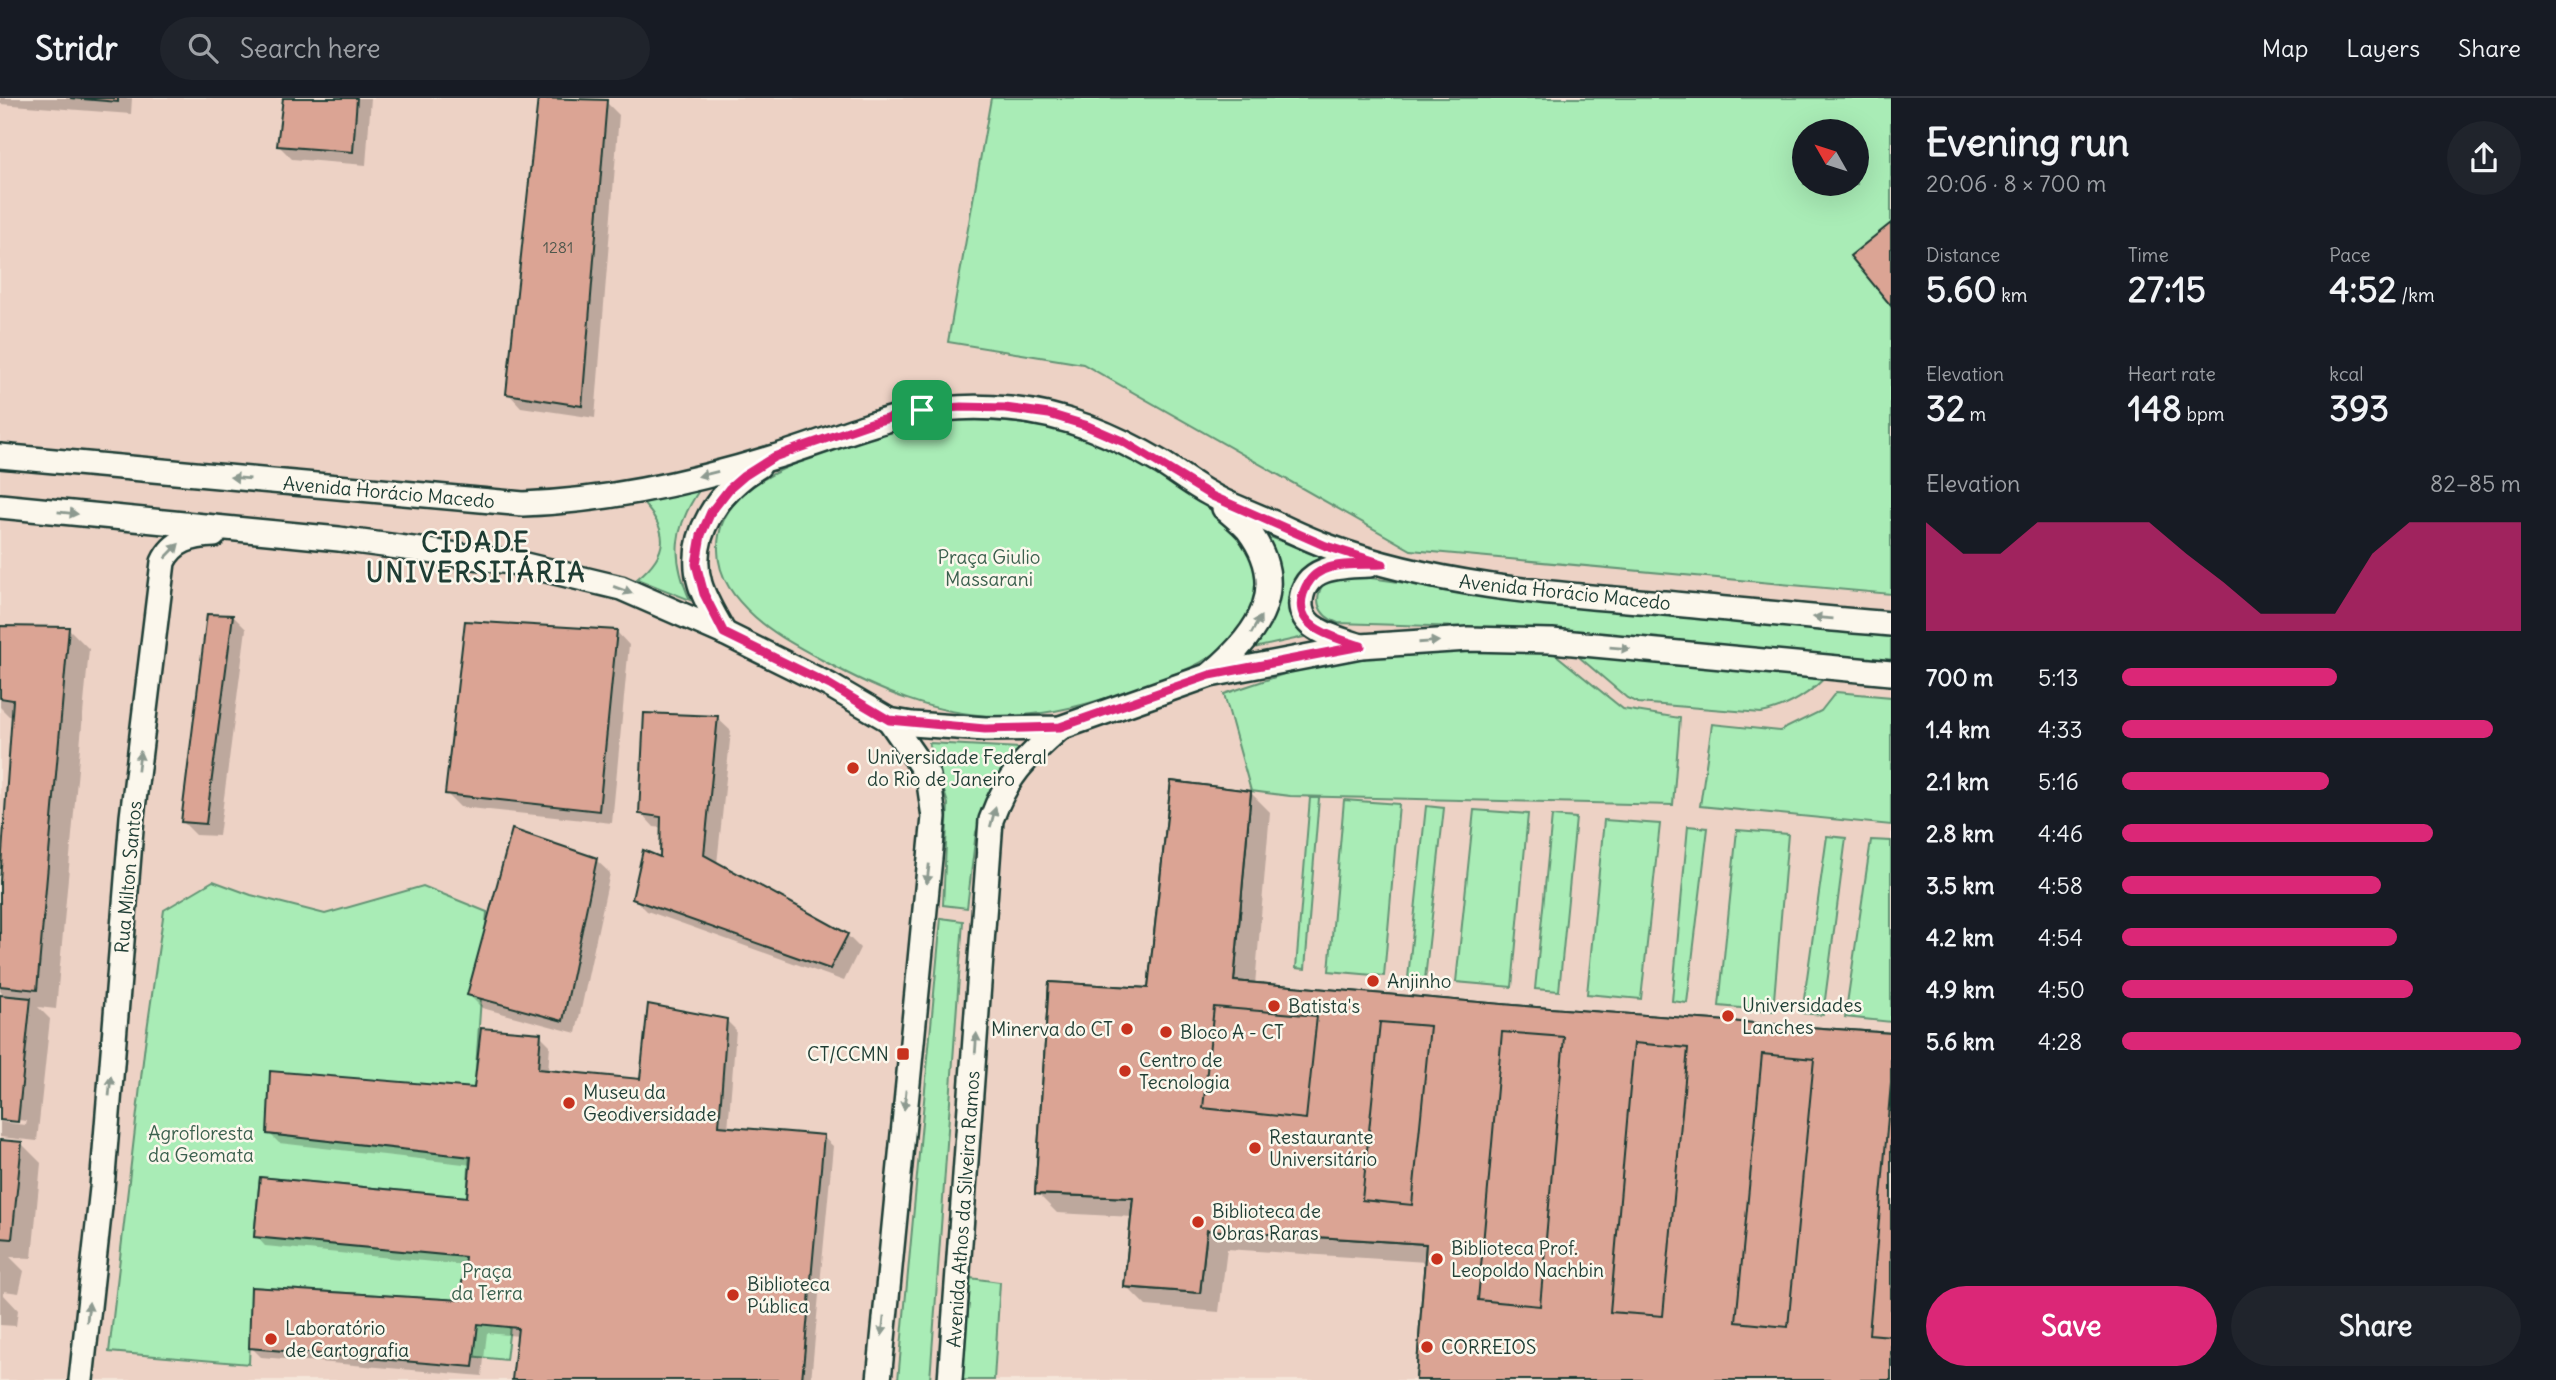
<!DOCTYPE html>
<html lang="en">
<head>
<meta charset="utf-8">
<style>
	body { margin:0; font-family:Delius,sans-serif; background:#20242c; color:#f1f3f6; height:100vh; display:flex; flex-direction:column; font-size:26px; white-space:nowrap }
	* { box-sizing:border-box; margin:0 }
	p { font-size:23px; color:#9ea1a6 }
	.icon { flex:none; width:38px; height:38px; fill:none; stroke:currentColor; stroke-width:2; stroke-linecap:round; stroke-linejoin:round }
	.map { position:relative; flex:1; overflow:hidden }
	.details { display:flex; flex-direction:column; background:#171b24; width:665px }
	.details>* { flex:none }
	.needle { width:46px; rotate:309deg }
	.fabs { position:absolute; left:1792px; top:21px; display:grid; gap:14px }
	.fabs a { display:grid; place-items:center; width:77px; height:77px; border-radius:50%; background:#171b24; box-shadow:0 7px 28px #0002; font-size:35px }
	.pin { position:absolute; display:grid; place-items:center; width:60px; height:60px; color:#fff; margin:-30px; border-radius:14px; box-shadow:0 4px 10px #0006 }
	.round { display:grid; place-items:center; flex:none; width:74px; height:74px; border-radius:37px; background:#20242c }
	.head { display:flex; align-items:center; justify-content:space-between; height:119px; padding:0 35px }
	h1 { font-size:38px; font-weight:700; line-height:52px }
	.figures { display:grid; grid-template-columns:repeat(3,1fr); gap:10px; height:119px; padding:7px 35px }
	.figures div { display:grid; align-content:center }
	.figures b { font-size:35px; font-weight:700 }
	.figures small { font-size:19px; font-weight:400 }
	.figures p { font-size:19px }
	.chart { height:196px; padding:14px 35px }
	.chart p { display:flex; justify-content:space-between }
	.chart svg { width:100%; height:126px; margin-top:7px; fill:#db2777; opacity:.7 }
	.cta { display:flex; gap:14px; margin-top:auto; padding:14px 35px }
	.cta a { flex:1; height:80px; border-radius:42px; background:#db2777; color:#fff; font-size:28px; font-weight:700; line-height:80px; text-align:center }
	.cta a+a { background:#20242c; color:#f1f3f6 }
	ul { padding:0 35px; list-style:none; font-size:23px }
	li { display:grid; grid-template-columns:112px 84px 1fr; align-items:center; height:52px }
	li i { height:18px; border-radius:9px; background:#db2777 }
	header { display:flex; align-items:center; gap:42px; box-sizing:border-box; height:98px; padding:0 35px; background:#171b24; border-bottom:2px solid #363941 }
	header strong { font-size:33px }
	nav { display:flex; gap:38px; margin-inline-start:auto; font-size:24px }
	.search { width:490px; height:63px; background:#20242c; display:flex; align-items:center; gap:18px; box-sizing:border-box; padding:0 24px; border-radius:38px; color:#9ea1a6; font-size:26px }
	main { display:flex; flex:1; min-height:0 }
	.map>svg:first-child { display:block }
</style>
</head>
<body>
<header>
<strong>Stridr</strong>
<div class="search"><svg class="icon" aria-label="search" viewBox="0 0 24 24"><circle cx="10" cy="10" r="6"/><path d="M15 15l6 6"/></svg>Search here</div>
<nav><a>Map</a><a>Layers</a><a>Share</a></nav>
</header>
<main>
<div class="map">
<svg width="1891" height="1282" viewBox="0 0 1891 1282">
	<rect width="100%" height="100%" fill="#f5e6da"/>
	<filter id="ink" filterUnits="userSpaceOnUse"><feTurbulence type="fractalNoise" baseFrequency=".0143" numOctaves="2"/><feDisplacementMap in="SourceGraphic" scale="14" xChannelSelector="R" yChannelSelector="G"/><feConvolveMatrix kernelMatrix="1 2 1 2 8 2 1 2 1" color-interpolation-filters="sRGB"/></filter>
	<g filter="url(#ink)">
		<path fill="#edd2c5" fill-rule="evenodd" d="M 0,0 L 1891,0 L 1891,599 L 1836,594 L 1821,613 L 1780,633 L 1712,626 L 1700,708 L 1891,727 L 1891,1282 L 0,1282 ZM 1804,33 L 1857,33 L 1857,86 L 1804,86 Z"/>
		<g fill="#a9ecb6" stroke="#649475" stroke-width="2" fill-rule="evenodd">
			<path d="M 991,0 L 1891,0 L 1891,496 L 1411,452 L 1083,266 L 948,244 ZM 1804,33 L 1857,33 L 1857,86 L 1804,86 Z"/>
			<path d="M 964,322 C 1000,323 1034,325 1069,335 C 1119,351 1238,414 1256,464 C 1260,473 1257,486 1256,497 C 1256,502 1257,511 1255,516 C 1252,521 1245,527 1242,531 C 1215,563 1184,573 1146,587 C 1097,604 1049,619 997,618 C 934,617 877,592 822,562 C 799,549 775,537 755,519 C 735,501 718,480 718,452 C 716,388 793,366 841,349 C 866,340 891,331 917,326 C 932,323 948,323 964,322 Z"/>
			<path d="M 700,391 C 673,431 671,459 690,502 L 637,481 C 669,455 670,433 641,403 Z"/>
			<path d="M 1265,437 L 1322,459 C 1304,467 1296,476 1291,496 L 1313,537 L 1254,550 C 1282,516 1285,475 1265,437 Z"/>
			<path d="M 1343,476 L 1496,498 L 1891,536 L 1891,565 L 1493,530 L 1338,525 C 1317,517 1312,500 1326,482 Z"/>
			<polygon points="1445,551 1550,552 1623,611 1680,620 1673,707 1290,698 1251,693 1224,596 1317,565"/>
			<path d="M 1572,553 L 1830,574 C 1813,594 1788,610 1761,615 L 1638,605 L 1627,600 Z"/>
			<polygon points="1836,594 1891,599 1891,727 1700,708 1712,626 1780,633 1821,613"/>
			<polygon points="929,645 1019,650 976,734 967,810 943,807 948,706"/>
			<polygon points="1310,700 1319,700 1305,871 1296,870"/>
			<polygon points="1344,702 1399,706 1384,878 1329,873"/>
			<polygon points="1426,708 1444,710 1425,881 1408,880"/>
			<polygon points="1474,712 1528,716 1512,889 1456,884"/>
			<polygon points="1552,718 1576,720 1559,893 1535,891"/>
			<polygon points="1604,722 1660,726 1641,901 1587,896"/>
			<polygon points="1688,728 1708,730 1687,905 1672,903"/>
			<polygon points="1737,732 1788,736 1773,913 1719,908"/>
			<polygon points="1827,738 1846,740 1823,917 1802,915"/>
			<polygon points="1871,742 1891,743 1891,924 1845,919"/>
			<polygon points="213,783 251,797 325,816 423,788 487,814 467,1099 260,1079 254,1138 462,1158 533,1034 506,1262 451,1256 457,1202 252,1189 249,1266 109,1254 145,946 164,812"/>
			<polygon points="941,820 963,823 930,1282 898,1282"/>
			<polygon points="970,1180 1000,1184 994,1282 962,1282"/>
		</g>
		<g fill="#0003">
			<polygon points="0,0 132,0 131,16 0,6"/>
			<polygon points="285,0 371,0 366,67 292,61 279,48"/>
			<polygon points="606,4 619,17 595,320 521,309 508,295"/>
			<polygon points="233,518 246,531 219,738 196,737 183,724"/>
			<polygon points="0,529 69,531 89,551 56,911 38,909 50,921 37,1043 0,1039 0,1024 26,1027 27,1023 0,1020 0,898 6,899 0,893 0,759 3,762 14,619 9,618 0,609"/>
			<polygon points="616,533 629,547 612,725 460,709 447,696"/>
			<polygon points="717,620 731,633 717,766 847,837 860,850 844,883 647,813 634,800 662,761 663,730 654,729 641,715"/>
			<polygon points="1250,694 1270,714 1255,887 1891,937 1891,1282 1418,1282 1426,1164 1227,1151 1219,1214 1146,1208 1126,1188 1133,1119 1057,1115 1037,1095 1150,892"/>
			<polygon points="596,762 610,775 576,935 482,910 469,897"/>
			<polygon points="726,922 736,932 728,1031 823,1039 833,1048 811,1282 514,1282 519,1238 487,1235 482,1278 261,1259 251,1249 462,1204 465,1167 265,1148 256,1138 469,1101 472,1067 279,1045 269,1035 476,992 540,937 550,947 548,974 642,983"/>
			<polygon points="0,1044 21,1045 41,1065 32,1160 10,1159 24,1173 19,1195 4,1193 4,1197 18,1212 16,1228 0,1227"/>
		</g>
		<g fill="#dba494" stroke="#1f3d34" stroke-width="2" fill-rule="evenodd">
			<polygon points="70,0 118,0 118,4"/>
			<polygon points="283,0 357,0 353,54 277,48"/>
			<polygon points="538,0 607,2 582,308 506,296"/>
			<polygon points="1891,125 1891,208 1850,158"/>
			<polygon points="207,516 233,517 206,726 181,724"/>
			<polygon points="465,523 617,532 599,713 445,696"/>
			<polygon points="0,528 69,529 37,892 0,888 0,783 13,602 0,600"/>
			<polygon points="644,615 718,618 704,757 848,836 830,871 632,801 643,752 660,759 661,719 639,716"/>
			<polygon points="1171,683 1251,693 1234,883 1536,909 1891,935 1891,1282 1416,1282 1426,1146 1207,1132 1200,1195 1124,1189 1133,1100 1035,1096 1049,884 1148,890"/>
			<path d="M 1171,683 L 1251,693 L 1234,883 L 1536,909 L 1891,935 L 1891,985 L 1869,1236 L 1891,1238 L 1891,1282 L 1416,1282 L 1426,1146 L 1207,1132 L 1200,1195 L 1124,1189 L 1133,1100 L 1035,1096 L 1049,884 L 1148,890 ZM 1214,909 L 1317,918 L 1306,1021 L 1203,1010 ZM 1380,924 L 1430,928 L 1412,1107 L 1362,1102 ZM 1502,934 L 1564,939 L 1540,1208 L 1478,1202 ZM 1634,945 L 1688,950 L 1663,1218 L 1610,1214 ZM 1762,956 L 1814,961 L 1788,1229 L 1736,1224 Z"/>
			<polygon points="512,731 597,760 563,923 467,897"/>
			<polygon points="0,897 31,900 18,1024 0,1022"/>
			<polygon points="648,906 727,921 719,1028 824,1037 802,1282 512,1282 518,1230 478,1226 473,1269 249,1250 251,1189 460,1202 465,1159 254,1139 260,1079 467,1099 471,1059 267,1036 270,973 474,990 481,930 541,935 538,971 640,981"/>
			<polygon points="0,1042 22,1044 12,1141 0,1140"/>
		</g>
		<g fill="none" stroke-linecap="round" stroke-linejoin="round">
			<defs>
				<g id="minor">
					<path d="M 0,358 L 523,406 C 608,403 693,384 774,359 C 859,333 916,301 1009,311 C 1065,316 1114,337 1162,365 C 1178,375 1193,387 1210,396 C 1226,406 1245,412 1262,420 C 1284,429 1305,440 1327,448 C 1435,488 1550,496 1664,505 C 1739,512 1815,520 1891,526"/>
					<polyline points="0,408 339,441 517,465 621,490 724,535 829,587 889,622 912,626 985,631 1060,630 1210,577 1361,548 1468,541 1552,543 1891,575"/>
					<path d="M 724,535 C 716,520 705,503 700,486 C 686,437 720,392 759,368"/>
					<path d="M 1361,548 C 1344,542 1325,538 1311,527 C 1304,521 1300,512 1301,503 C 1304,467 1343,468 1370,467"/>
					<path d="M 1212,575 C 1259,535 1291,489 1248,432 C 1241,424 1232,417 1224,410"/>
					<path d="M 81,1282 L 102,1090 L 132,719 L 163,464 C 173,442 193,438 214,437"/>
					<polyline points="879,1282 934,719 928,678 889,622"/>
					<path d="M 950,1282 L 991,722 C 1008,676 1024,662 1060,630"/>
				</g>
			</defs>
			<use href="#minor" stroke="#1f3d34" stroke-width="28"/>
			<use href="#minor" stroke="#fbf7ec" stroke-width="23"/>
		</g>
		<defs><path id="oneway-solid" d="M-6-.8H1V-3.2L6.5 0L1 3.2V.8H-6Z" transform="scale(1.75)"/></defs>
		<g fill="#8d9a90">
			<use href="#oneway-solid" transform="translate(708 376) rotate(166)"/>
			<use href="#oneway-solid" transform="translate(240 380) rotate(-175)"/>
			<use href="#oneway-solid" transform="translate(68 415) rotate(6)"/>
			<use href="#oneway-solid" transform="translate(172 453) rotate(-46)"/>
			<use href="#oneway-solid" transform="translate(623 492) rotate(20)"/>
			<use href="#oneway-solid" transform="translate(1823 520) rotate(-175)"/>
			<use href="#oneway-solid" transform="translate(1256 527) rotate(-61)"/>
			<use href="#oneway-solid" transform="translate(1429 544) rotate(-4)"/>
			<use href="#oneway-solid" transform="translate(1620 550) rotate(5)"/>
			<use href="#oneway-solid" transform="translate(139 663) rotate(-83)"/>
			<use href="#oneway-solid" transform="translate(993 719) rotate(-75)"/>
			<use href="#oneway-solid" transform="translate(928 776) rotate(97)"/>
			<use href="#oneway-solid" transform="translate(976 945) rotate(-86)"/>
			<use href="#oneway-solid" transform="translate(110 988) rotate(-85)"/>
			<use href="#oneway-solid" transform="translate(905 1002) rotate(96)"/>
			<use href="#oneway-solid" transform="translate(88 1214) rotate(-84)"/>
			<use href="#oneway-solid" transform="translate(883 1228) rotate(96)"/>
		</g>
	</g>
	<g fill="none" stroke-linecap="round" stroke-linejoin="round" filter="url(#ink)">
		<defs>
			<path id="route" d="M 961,309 L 1005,310 L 1049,316 L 1085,327 L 1124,344 L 1212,398 L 1326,448 L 1383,466 C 1365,467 1340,464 1323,472 C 1312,477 1306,486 1303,496 C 1292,531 1337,540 1361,548 L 1210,577 L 1060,629 L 985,631 L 889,622 L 830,587 L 724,535 L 704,496 L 696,466 L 701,437 L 711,414 L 729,391 L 744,378 L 774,359 L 793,352 L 874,324 L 922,312 Z"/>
		</defs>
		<use href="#route" stroke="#fff" stroke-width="14"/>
		<use href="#route" stroke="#db2777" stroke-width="9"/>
	</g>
	<g fill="#c8321e" stroke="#fbf7ec" stroke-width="2.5">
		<circle cx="853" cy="670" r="7"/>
		<circle cx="1373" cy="883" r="7"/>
		<circle cx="1274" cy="908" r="7"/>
		<circle cx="1728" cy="918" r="7"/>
		<circle cx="1127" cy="931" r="7"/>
		<circle cx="1166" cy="934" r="7"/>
		<rect x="896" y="949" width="14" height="14" rx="3.5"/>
		<circle cx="1125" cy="973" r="7"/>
		<circle cx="569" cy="1005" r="7"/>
		<circle cx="1255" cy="1050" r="7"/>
		<circle cx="1198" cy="1124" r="7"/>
		<circle cx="1437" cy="1161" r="7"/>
		<circle cx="733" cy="1197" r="7"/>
		<circle cx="271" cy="1241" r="7"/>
		<circle cx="1427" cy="1249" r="7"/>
	</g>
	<g text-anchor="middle" stroke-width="5" stroke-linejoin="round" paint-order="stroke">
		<g font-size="16" fill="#4e574c">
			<text x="558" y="155">1281</text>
		</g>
		<g font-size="19" fill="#1f3d34" stroke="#fbf7ec">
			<text transform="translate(389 394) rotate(5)" y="7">Avenida Horácio Macedo</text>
			<text transform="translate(1565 494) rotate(6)" y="7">Avenida Horácio Macedo</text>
			<text transform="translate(128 779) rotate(-85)" y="7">Rua Milton Santos</text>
			<text transform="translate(963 1111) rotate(-86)" y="7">Avenida Athos da Silveira Ramos</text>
		</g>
		<g font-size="19" fill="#3b604e" stroke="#fbf7ec">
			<text x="989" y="466">Praça Giulio<tspan x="989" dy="22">Massarani</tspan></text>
			<text x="201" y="1042">Agrofloresta<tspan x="201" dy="22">da Geomata</tspan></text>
			<text x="487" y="1180">Praça<tspan x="487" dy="22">da Terra</tspan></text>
		</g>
		<g font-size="19" fill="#1f3d34" stroke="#fbf7ec" text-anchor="start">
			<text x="867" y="666">Universidade Federal<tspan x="867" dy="22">do Rio de Janeiro</tspan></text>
			<text x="1387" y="890">Anjinho</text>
			<text x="1742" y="914">Universidades<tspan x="1742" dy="22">Lanches</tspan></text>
			<text x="1288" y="915">Batista's</text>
			<text x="1113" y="938" text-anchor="end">Minerva do CT</text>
			<text x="1180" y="941">Bloco A - CT</text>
			<text x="889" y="963" text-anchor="end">CT/CCMN</text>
			<text x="1139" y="969">Centro de<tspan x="1139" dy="22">Tecnologia</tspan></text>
			<text x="583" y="1001">Museu da<tspan x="583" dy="22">Geodiversidade</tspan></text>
			<text x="1269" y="1046">Restaurante<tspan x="1269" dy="22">Universitário</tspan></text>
			<text x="1212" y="1120">Biblioteca de<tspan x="1212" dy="22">Obras Raras</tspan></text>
			<text x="1451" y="1157">Biblioteca Prof.<tspan x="1451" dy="22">Leopoldo Nachbin</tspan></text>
			<text x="747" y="1193">Biblioteca<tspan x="747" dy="22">Pública</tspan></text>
			<text x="285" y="1237">Laboratório<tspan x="285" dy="22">de Cartografia</tspan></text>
			<text x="1441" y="1256">CORREIOS</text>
		</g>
		<g font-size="26" font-weight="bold" letter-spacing="2" fill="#1f3d34" stroke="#fbf7ec">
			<text x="476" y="454">CIDADE<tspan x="476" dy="30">UNIVERSITÁRIA</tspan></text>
		</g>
	</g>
</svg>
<div class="fabs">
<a><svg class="needle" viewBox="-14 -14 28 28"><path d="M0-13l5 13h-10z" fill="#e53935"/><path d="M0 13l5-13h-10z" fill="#9ea1a6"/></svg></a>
</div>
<div class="pin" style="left:922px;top:312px;background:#1e9e55"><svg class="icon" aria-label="arrive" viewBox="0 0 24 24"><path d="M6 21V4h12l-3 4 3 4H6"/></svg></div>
</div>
<section class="details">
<div class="head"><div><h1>Evening run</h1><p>20:06 · 8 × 700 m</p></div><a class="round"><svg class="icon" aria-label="share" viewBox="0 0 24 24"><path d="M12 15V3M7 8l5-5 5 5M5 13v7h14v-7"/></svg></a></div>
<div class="figures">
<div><p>Distance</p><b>5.60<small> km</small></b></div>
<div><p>Time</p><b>27:15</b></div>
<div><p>Pace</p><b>4:52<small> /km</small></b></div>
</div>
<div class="figures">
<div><p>Elevation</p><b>32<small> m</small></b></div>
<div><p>Heart rate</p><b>148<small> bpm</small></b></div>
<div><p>kcal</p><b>393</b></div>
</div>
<div class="chart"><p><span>Elevation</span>82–85 m</p>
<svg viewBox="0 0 160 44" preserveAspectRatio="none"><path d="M0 44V6L10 17L20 17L30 6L40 6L50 6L60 6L70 17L80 27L90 38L100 38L110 38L120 17L130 6L140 6L150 6L160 6V44z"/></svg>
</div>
<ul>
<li><b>700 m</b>5:13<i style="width:54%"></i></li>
<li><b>1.4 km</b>4:33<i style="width:93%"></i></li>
<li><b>2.1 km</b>5:16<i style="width:52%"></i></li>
<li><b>2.8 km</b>4:46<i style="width:78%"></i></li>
<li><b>3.5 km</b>4:58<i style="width:65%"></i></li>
<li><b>4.2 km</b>4:54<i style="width:69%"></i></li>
<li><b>4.9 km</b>4:50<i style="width:73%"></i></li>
<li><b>5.6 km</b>4:28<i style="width:100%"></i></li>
</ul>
<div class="cta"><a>Save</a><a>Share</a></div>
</section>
</main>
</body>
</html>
